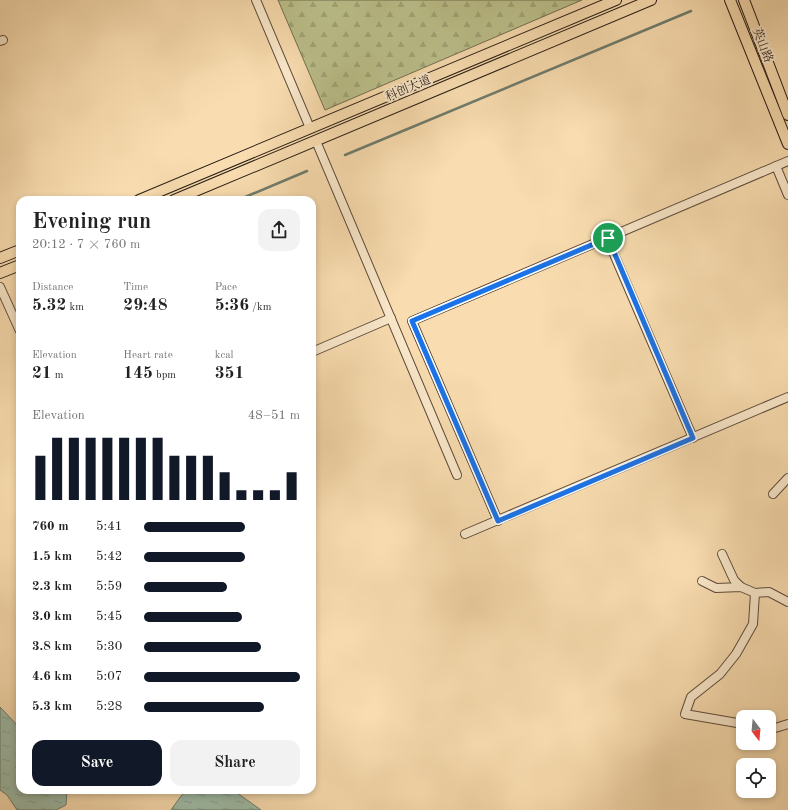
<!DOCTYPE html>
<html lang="en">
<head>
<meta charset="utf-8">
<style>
	body { margin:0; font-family:"Old Standard TT","Noto Serif SC",serif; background:#f2f2f2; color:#222; height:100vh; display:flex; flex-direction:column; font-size:15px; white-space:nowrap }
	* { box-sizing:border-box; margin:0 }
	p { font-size:13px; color:#767676 }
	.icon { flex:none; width:22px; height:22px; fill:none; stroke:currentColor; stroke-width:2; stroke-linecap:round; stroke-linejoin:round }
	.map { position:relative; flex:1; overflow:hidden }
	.side { position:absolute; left:16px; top:196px; width:300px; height:598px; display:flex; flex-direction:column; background:#fff; border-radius:12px; box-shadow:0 2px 6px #0003 }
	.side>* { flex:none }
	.needle { width:26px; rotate:164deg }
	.fabs { position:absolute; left:736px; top:710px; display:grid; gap:8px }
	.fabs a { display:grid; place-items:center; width:40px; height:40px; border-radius:8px; background:#fff; box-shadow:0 2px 6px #0003; font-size:20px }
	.pin { position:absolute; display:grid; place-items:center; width:34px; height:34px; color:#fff; margin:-17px; border:2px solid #fff; border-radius:50%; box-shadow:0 1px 4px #0007 }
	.round { display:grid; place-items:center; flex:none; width:42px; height:42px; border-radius:12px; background:#f2f2f2 }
	.headline { display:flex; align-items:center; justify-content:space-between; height:68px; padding:0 16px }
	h1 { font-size:22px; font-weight:800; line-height:30px }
	.metrics { display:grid; grid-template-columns:repeat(3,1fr); gap:6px; height:68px; padding:4px 16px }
	.metrics div { display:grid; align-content:center }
	.metrics b { font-size:17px; font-weight:800 }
	.metrics small { font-size:11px; font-weight:400 }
	.metrics p { font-size:11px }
	.chart { height:112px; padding:8px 16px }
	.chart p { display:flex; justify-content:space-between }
	.chart svg { width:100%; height:72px; margin-top:4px; stroke:#111827; stroke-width:6 }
	.action { display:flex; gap:8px; margin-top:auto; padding:8px 16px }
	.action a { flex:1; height:46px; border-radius:12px; background:#111827; color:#fff; font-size:16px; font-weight:800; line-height:46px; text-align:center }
	.action a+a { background:#f2f2f2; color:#222 }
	ul { padding:0 16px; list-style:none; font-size:13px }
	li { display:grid; grid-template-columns:64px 48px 1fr; align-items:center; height:30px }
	li i { height:10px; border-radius:5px; background:#111827 }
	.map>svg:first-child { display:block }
</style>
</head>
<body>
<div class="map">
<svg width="788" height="810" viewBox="0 0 788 810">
	<defs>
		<pattern id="forest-firs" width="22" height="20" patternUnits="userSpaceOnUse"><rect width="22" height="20" fill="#bcc18c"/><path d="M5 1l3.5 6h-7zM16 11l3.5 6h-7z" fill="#a2a578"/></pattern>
		<pattern id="water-ripples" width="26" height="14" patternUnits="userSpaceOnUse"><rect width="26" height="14" fill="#9ebca9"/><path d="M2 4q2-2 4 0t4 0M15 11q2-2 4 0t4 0" fill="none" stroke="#88a191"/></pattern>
	</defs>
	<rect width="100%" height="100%" fill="#f9ddb0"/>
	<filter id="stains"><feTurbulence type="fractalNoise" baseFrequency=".005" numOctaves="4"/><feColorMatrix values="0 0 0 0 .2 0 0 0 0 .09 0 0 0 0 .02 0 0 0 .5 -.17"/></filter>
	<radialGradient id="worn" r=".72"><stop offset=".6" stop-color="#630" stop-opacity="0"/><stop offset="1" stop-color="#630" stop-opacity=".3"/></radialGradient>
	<polygon fill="url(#forest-firs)" stroke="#726e50" points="278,0 582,0 325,110"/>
	<g fill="url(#water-ripples)" stroke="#6e7c6d">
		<polygon points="0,707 20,728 20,790 67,790 66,805 56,810 17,810 7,795 0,790"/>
		<polygon points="188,790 233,790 261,810 171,810 181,796"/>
	</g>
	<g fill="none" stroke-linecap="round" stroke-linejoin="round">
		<g stroke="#6e7c6d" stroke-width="2.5">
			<polyline points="345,155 691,11"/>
			<polyline points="238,200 307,171"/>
		</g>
		<defs>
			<g id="minor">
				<polyline points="256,0 310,128"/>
				<polyline points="0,41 3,40"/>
				<polyline points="316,141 457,475"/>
				<polyline points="776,166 788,195"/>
				<polyline points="607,238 693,438"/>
				<polyline points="0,287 20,331"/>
				<polyline points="312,352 391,318"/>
				<polyline points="773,494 788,478"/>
				<polyline points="498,521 412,321 788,161"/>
				<polyline points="465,534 788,397"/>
				<polyline points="722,554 734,580 741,587"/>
				<polyline points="702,581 716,588 741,587 755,593 753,624 736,654 720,674 691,697 685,714 743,724"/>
				<polyline points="755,593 769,592 788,602"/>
				<polyline points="769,727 775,728 788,724"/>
			</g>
			<g id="major">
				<polyline points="730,0 788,144"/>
				<polyline points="744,0 788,115"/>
				<polyline points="139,200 616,0"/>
				<polyline points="174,200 651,0"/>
				<polyline points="0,258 20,250"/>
				<polyline points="0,273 20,265"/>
			</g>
		</defs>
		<use href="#minor" stroke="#5c4c3b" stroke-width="10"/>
		<use href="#major" stroke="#271c14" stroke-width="12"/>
		<use href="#minor" stroke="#fbe9cc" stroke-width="8"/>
		<use href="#major" stroke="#f9ddb0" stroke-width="10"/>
	</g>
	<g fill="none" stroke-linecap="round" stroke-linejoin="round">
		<defs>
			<polygon id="route" points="608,238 693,438 498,521 412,321"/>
		</defs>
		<use href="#route" stroke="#fff" stroke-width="8"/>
		<use href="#route" stroke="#1a73e8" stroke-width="5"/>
	</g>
	<g text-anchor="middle" stroke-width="4" stroke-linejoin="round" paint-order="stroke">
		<g font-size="12" fill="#271c14" stroke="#fbe9cc">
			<text transform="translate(763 45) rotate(69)" y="4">英山路</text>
			<text transform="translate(408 88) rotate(-23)" y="4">科创大道</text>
		</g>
	</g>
	<rect width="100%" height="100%" filter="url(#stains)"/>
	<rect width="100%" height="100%" fill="url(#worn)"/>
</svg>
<div class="fabs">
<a><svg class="needle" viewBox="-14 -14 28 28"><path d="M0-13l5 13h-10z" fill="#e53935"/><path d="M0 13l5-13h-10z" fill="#767676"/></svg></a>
<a><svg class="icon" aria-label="locate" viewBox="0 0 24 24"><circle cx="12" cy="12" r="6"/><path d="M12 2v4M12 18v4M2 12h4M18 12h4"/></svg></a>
</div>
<div class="pin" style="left:608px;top:238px;background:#1e9e55"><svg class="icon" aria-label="arrive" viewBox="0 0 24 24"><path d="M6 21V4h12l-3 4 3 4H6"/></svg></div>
<section class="side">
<div class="headline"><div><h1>Evening run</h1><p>20:12 · 7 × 760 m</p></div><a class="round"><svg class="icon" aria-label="share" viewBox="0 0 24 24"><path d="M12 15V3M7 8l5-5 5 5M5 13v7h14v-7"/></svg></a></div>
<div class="metrics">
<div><p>Distance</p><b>5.32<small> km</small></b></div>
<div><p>Time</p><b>29:48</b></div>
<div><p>Pace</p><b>5:36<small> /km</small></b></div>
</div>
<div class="metrics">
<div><p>Elevation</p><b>21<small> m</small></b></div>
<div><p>Heart rate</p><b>145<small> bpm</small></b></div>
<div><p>kcal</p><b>351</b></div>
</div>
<div class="chart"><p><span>Elevation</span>48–51 m</p>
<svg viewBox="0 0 160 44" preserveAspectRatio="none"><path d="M5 44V17M15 44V6M25 44V6M35 44V6M45 44V6M55 44V6M65 44V6M75 44V6M85 44V17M95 44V17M105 44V17M115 44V27M125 44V38M135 44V38M145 44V38M155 44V27"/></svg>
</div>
<ul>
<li><b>760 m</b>5:41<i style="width:65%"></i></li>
<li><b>1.5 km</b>5:42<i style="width:65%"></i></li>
<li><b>2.3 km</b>5:59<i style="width:53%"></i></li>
<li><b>3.0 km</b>5:45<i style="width:63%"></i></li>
<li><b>3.8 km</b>5:30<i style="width:75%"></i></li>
<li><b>4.6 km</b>5:07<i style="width:100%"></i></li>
<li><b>5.3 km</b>5:28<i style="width:77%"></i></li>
</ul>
<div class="action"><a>Save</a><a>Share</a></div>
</section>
</div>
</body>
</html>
